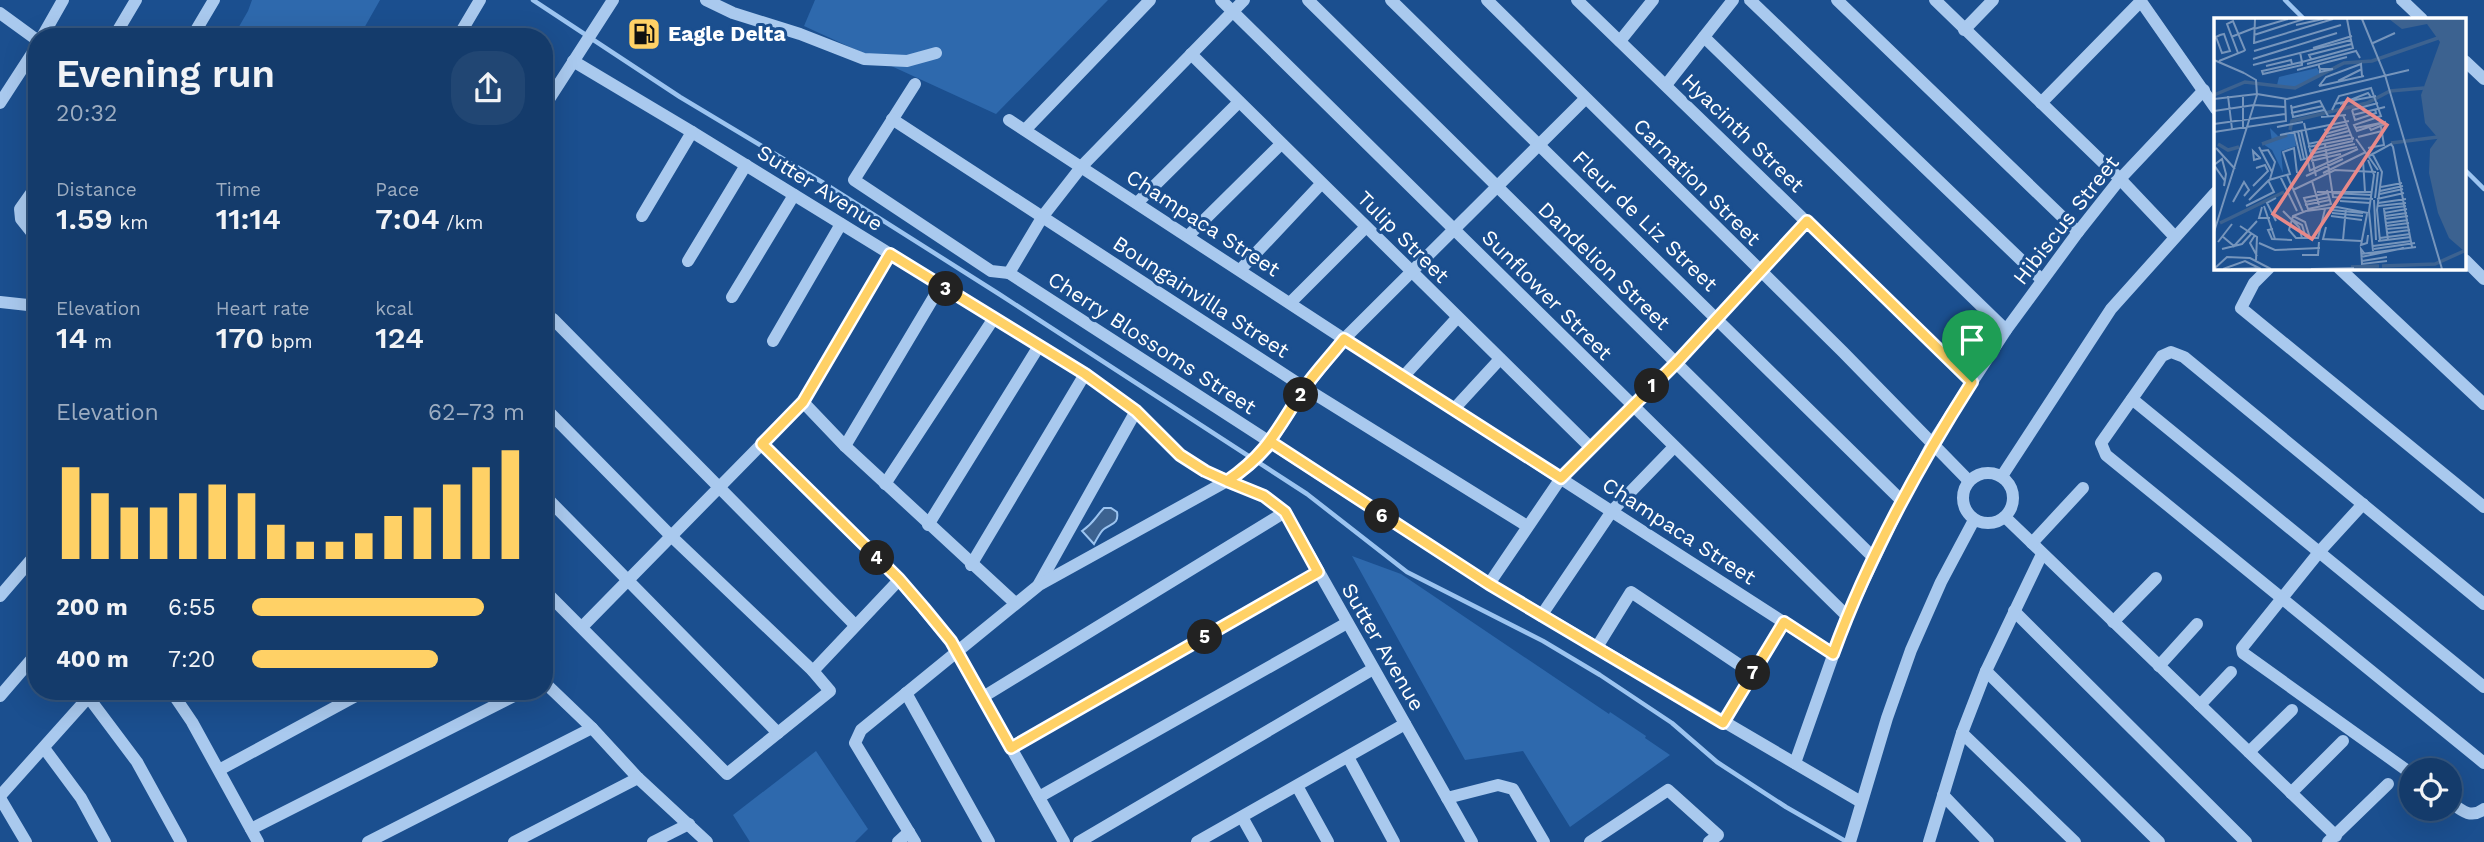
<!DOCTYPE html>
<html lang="en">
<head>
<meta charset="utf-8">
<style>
	body { margin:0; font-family:"Work Sans",sans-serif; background:#214673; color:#f1f3f6; height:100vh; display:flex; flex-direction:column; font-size:26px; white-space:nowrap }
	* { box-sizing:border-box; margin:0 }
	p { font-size:23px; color:#9dadc1 }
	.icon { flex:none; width:38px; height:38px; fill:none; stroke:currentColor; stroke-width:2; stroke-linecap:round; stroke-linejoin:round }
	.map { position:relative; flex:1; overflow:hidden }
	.panel { position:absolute; left:28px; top:28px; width:525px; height:672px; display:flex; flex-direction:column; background:#143b6b; border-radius:28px; box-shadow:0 7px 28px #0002,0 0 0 2px #33557e }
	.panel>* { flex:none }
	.fabs { position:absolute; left:2399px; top:758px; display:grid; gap:14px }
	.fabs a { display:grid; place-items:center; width:63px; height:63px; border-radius:50%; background:#143b6b; box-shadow:0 7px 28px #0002,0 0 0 2px #33557e; font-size:35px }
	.pin { position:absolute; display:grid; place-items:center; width:60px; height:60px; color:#fff; margin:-72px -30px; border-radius:50% 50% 50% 0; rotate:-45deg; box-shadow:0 0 7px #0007 }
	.pin .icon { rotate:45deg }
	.km { position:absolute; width:35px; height:35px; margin:-18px; border-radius:50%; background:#222; color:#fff; font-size:19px; line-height:35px; text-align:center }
	.round { display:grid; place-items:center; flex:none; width:74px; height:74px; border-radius:28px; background:#214673 }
	.overview { display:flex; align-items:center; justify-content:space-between; height:119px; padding:0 28px }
	h1 { font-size:38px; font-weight:600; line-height:52px }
	.figures { display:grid; grid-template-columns:repeat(3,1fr); gap:10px; height:119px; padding:7px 28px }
	.figures div { display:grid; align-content:center }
	.figures b { font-size:30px; font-weight:600 }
	.figures small { font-size:19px; font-weight:400 }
	.figures p { font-size:19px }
	.chart { height:196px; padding:14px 28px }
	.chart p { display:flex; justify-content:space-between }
	.chart svg { width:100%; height:126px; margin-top:7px; stroke:#ffd166; stroke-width:6 }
	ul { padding:0 28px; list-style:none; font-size:23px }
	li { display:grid; grid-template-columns:112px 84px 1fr; align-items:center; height:52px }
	li i { height:18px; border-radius:9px; background:#ffd166 }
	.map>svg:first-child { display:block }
</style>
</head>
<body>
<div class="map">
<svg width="2484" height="842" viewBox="0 0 2484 842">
	<rect width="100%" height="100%" fill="#1b4f8f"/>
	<g fill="#2e69ad">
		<polygon points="252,0 380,0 359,37 233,37 248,11"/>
		<polygon points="815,0 1108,0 996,114 804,26"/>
		<polygon points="1352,556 1401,574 1609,714 1610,712 1646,736 1645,738 1670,755 1570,827 1523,751 1465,760"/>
		<polygon points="816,751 868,829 855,842 750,842 733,815"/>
	</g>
	<path fill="#3c6290" stroke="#9cc4f0" stroke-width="2" d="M 1104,508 L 1111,508 L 1117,512 C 1119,524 1112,523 1104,529 C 1100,532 1097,539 1094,544 L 1082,531 C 1095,522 1095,517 1104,508 Z"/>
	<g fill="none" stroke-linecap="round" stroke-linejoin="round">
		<g stroke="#9cc4f0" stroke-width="4.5">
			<polyline points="533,0 680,97 822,182 999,294 1307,494 1407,572 1543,641 1600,675 1672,723 1717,762 1786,807 1847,842"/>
			<polyline points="2285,0 2304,19"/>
			<polyline points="2465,170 2484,189"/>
		</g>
		<g stroke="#a9c9ee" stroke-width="12">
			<polyline points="706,0 733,13 800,34 864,59 907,61 936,53"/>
			<polyline points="1221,0 1847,616"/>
			<polyline points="1308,0 1874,558"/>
			<polyline points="1391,0 1902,501"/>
			<polyline points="1487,0 1843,352 1969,481"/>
			<polyline points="1577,0 1972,382"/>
			<polyline points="1750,0 2042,280"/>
			<polyline points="1837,0 2078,232"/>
			<polyline points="1935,0 2120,179 2175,237"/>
			<polyline points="2140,0 2216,109"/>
			<polyline points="2402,0 2422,19"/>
			<polyline points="0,13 37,40"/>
			<polyline points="1964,30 1993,0"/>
			<polyline points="42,37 63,0"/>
			<polyline points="114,37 136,0"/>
			<polyline points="192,37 214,0"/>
			<polyline points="458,37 480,0"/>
			<polyline points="1704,37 2006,330"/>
			<polyline points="1620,41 1653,0"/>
			<polyline points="1191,54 1590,447"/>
			<polyline points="573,61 692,132 1085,374 1136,411 1180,455 1205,471 1264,496 1285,512 1472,842"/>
			<polyline points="2465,61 2484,79"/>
			<polyline points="915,84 854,180 991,271 1009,273 1489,584 1861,802"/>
			<polyline points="1666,85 1733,0"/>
			<polyline points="0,103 37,46"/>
			<polyline points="2041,103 2141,1"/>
			<polyline points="544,107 613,0"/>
			<polyline points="892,119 1305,388 1527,526"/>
			<polyline points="1009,120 1344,339 1833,654"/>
			<polyline points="1025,130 1150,0"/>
			<polyline points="37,185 20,209 21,219 37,239"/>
			<polyline points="1137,203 1239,102"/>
			<polyline points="642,216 692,132"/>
			<polyline points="1188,236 1281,144"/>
			<polyline points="2465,260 2484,279"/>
			<polyline points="688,261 746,165"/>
			<polyline points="2269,268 2254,283 2241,308 2484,507"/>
			<polyline points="2339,268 2484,404"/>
			<polyline points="1240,270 1321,184"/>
			<polyline points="1009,273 1043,216 1082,166 1244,0"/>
			<polyline points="732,297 794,195"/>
			<polyline points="0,302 37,306"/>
			<polyline points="1290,303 1366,227"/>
			<polyline points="544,318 553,319 855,625"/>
			<polyline points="773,341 841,224"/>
			<polyline points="1403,377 1457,318"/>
			<polyline points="2132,399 2484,687"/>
			<polyline points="803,402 845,446 1014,602"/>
			<polyline points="544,407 671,536 813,671 830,691 727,774 544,590"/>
			<polyline points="1454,409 1500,359"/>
			<polyline points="762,444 899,580 951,641 1064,842"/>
			<polyline points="845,446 941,285"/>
			<circle cx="1988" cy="498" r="25"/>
			<polyline points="2002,476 2111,309 2216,192"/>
			<polyline points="885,484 994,318"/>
			<polyline points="544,495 778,733"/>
			<polyline points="2363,504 2320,551 2242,648 2243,653 2412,774"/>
			<polyline points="2005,517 2336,836"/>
			<polyline points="928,525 1039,346"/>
			<polyline points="2032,543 2083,488"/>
			<polyline points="971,565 1085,374"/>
			<polyline points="1039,584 1136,411"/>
			<polyline points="1489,584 1561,478 1676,363 1807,221"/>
			<polyline points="0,596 37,553"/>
			<polyline points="2484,604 2184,357 2171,352 2162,356 2101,443 2106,455 2484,763"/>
			<polyline points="2014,611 2246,842"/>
			<polyline points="1541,616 1612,511 1674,447"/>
			<polyline points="2113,622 2156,578"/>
			<polyline points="582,627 803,402 890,254"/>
			<polyline points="1597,647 1631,592 1753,674"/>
			<polyline points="2159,666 2197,624"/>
			<polyline points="813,671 899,580"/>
			<polyline points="1986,671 2159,842"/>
			<polyline points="544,682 592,728 638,778 707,842"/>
			<polyline points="171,691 192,722 258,842"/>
			<polyline points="906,693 989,842"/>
			<polyline points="0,696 37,653"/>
			<polyline points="983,697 1285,512"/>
			<polyline points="89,698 137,762 181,842"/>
			<polyline points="2200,705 2231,672"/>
			<polyline points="1723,723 1784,623"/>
			<polyline points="1962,733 2075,842"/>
			<polyline points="44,748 81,798 105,842"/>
			<polyline points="1011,748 1318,572"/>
			<polyline points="2249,752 2292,710"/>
			<polyline points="1348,757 1394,842"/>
			<polyline points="1795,763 1847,616 1902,501 1933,442 2006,330 2078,232 2120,179 2204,90"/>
			<polyline points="219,770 365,691"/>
			<polyline points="1297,786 1328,842"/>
			<polyline points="2291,793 2343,741"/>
			<polyline points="1943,795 1988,842"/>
			<polyline points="0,796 94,691"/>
			<polyline points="1039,797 1347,623"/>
			<polyline points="0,798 26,842"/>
			<polyline points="1447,798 1498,785 1513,789 1544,842"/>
			<path d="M 2450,802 C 2462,811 2471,819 2484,809"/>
			<polyline points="1242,817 1256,842"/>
			<polyline points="251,829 524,691"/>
			<polyline points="368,842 592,728"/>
			<polyline points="514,842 638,778"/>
			<polyline points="653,842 689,824"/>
			<polyline points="898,842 909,832"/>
			<polyline points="915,842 855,743 861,730 1039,585 1227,481 1246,468 1265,450 1305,388 1344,339 1585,99"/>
			<polyline points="1079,842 1373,669"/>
			<polyline points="1197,842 1405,724"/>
			<polyline points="1590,842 1668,790 1718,835 1709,842"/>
			<polyline points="1850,842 1887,718 1911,650 1941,582 1974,520"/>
			<polyline points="1929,842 1962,733 1986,671 2042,554"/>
			<polyline points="2328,842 2388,784"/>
		</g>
	</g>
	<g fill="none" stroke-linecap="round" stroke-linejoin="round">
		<defs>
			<path id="route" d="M 1972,382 L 1807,221 L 1676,363 L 1561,478 L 1344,339 C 1331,356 1315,372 1303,390 C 1277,429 1268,453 1227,481 L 1205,471 L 1180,455 L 1136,411 L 1085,374 L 890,254 L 803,402 L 762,444 L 899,579 L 924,608 L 951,641 L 1011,748 L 1318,572 L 1285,512 L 1264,496 L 1227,481 C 1244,470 1258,458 1271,442 L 1489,584 L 1723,723 L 1784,622 L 1833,654 C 1868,558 1917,468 1972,382"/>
		</defs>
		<use href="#route" stroke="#fff" stroke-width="14"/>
		<use href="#route" stroke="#ffd166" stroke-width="9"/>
	</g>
	<defs>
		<symbol id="fuel-square" viewBox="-11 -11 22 22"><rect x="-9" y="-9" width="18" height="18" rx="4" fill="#ffd166" stroke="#1b4f8f"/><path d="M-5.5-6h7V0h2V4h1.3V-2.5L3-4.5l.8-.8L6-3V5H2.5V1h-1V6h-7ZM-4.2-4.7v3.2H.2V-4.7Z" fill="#111"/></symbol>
	</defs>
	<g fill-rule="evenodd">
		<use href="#fuel-square" x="625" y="15" width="38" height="38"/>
	</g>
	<g text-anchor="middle" stroke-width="6" stroke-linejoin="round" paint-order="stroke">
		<g font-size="21" font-weight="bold" fill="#fff" stroke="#1b4f8f" text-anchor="start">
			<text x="668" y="41">Eagle Delta</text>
		</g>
		<g font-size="21" fill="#fff" stroke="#1b4f8f">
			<text transform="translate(1743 133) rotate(44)" y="7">Hyacinth Street</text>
			<text transform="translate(1697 182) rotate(45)" y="7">Carnation Street</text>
			<text transform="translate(820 188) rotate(32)" y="7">Sutter Avenue</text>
			<text transform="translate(2066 220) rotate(-52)" y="7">Hibiscus Street</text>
			<text transform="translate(1645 221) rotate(44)" y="7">Fleur de Liz Street</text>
			<text transform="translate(1203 223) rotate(33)" y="7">Champaca Street</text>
			<text transform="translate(1403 237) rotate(45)" y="7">Tulip Street</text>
			<text transform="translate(1604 266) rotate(44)" y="7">Dandelion Street</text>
			<text transform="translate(1547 295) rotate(45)" y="7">Sunflower Street</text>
			<text transform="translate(1201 297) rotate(33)" y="7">Boungainvilla Street</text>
			<text transform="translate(1152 343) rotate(33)" y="7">Cherry Blossoms Street</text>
			<text transform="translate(1679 531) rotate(33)" y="7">Champaca Street</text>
			<text transform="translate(1383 647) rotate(60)" y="7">Sutter Avenue</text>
		</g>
	</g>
	<g transform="translate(2214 18)">
		<rect width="252" height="252" fill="#1b4f8f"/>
		<path d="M 103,50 L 107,56 L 81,69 L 63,67 L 65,59 ZM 56,110 L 64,118 L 80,114 L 82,128 L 67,133 L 69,155 L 58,132 L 49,126 L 58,124 Z" fill="#2e69ad"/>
		<path d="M 175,1 L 252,1 L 252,246 L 250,233 L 235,220 L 224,195 L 215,155 L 216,131 L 224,120 L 211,105 L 207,77 L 226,24 L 213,6 L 188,11 Z" fill="#3c6290"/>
		<path fill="none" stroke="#3c6290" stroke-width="3.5" d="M 0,77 L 31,64 L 81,70 L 130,45 L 158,43 L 224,20M 76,112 L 78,103 L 153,85 L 176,73 L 210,70M 177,125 L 224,119M 4,126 L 14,132 L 25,129M 48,126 L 73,117M 6,205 L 70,174M 168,248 L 221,246 L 250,233M 137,249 L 165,248"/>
		<path fill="none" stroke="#7695bc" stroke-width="2" d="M 148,1 L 171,57 L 228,251M 82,7 L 109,1M 40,11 L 74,1M 40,17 L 90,1M 17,19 L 40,10M 0,20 L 6,17 L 10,16 L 16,33 L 8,35 L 2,19M 40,25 L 119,1M 159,25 L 181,15M 40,26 L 41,1M 99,30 L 138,18M 40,33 L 127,7M 86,34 L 88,44 L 88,47 L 49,56 L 48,53 L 88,44 L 139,30 L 137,22M 39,41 L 123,15M 97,41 L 95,37 L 138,26M 0,42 L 30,55M 5,43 L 30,33 L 31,32 L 19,3 L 13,6 L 24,35M 93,46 L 142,33 L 146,40M 105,46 L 105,49 L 106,51 L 106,54 L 119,51 L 106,51M 39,47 L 137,22 L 133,1M 52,48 L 77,42 L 78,46M 83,52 L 133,39M 124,63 L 148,51M 105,68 L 112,59 L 147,46 L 148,58M 105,68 L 150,58M 43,76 L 73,81 L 195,52M 14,78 L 18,111M 29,78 L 29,111M 0,81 L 43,76M 120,86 L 162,78M 126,86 L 154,75 L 157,79M 40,87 L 71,89M 77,87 L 79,99 L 110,92M 77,90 L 106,83 L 114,98M 118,92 L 125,78 L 157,70 L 167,98 L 140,107 L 143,113 L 155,109 L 171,104 L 171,106 L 157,112 L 155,109M 138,92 L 141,102 L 162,95 L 161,91M 138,92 L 164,85M 0,93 L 40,87M 77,95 L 109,88M 129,97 L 139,122M 139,97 L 171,89M 107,99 L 132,97M 90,105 L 102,158M 0,106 L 71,96M 63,109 L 89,104M 142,110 L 171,104M 87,112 L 96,153M 110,112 L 132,107M 80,113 L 87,142M 84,113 L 90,141M 0,114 L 72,103 L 71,81M 111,116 L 133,110M 66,117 L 135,103M 112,119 L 135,113M 144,119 L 168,113M 142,121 L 164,152M 94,126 L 136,117M 111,126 L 119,179 L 159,181M 45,129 L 58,154M 94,129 L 140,120M 2,130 L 21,151M 154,130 L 170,127 L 167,109M 47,133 L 54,132 L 61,144 L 56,161M 95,133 L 139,123M 158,135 L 168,154 L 163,192 L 166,223M 96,136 L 141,126M 155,138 L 177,126 L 179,129 L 198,229M 46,140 L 39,133 L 40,142 L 43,141 L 47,140M 86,142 L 143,129M 149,142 L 151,174M 154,142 L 160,157 L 155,193 L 159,233M 97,143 L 127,136M 95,153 L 144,131M 109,155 L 152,134M 73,157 L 89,194M 66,158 L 83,193M 92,158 L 129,141M 98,163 L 105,187M 10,168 L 12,156 L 8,141 L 0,147 L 11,163M 39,168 L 54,153 L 51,147 L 42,150M 167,169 L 188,165M 79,172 L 121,152 L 162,154M 113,172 L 117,186 L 94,191 L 90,180 L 114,175M 166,173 L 189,168M 103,174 L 157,174M 118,175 L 157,177M 166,176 L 189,171M 161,180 L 164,154M 163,181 L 190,175M 35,182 L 55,162 L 76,156 L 69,134 L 80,130 L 83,155M 160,182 L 162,222M 126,183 L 156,185M 19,184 L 30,164 L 35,172 L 30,178M 91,184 L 115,179M 164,185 L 192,181M 91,187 L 116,182M 32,188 L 60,174 L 54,162M 50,188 L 61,221M 164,188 L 192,185M 48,189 L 45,200 L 56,200M 111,191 L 104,220 L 82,220 L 75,212 L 79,198 L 92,193 L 123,189 L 154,195M 169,191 L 192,188M 170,191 L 174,222M 118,192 L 149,195M 69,193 L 85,209 L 88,220M 118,195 L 149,198M 170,195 L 193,191M 153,196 L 147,227 L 153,225 L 154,217M 79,198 L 91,204 L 96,220M 117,198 L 148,202M 171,198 L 193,195M 77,201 L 88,207 L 92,220M 171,201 L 194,198M 62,203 L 53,185 L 62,180M 172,205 L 194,202M 26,208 L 43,219 L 42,242M 172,208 L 195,205M 112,209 L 109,221 L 147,223M 59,211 L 54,212 L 58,221 L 78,222M 173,211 L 195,209M 0,214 L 43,77 L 42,62 L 30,55M 173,215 L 196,212M 41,217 L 36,225 L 43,238M 8,218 L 20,228 L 43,203M 166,220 L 196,216M 129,222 L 132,190M 164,223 L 197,219M 4,224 L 18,206M 45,225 L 61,232 L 106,230M 159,228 L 197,223M 8,231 L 28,226 L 38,215M 160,231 L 201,225M 150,235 L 147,231 L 148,246 L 173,243M 147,236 L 202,229M 88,237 L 104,237 L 105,224M 147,239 L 190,230M 148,243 L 173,239M 0,251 L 13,239 L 36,240 L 57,251M 9,251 L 31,243 L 47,251M 17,251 L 45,250M 97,251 L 140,250"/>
		<path fill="#e88989" fill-opacity="0.15" stroke="#e88989" stroke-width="3.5" d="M 134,81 L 173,107 L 98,221 L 59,196 Z"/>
		<rect width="252" height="252" fill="none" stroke="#fff" stroke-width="3.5"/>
	</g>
</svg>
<div class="fabs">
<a><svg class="icon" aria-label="locate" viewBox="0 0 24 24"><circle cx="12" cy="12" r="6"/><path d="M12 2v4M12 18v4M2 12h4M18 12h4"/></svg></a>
</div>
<div class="pin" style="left:1972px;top:382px;background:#1e9e55"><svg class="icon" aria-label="arrive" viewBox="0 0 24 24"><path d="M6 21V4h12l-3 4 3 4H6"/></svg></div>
<b class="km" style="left:1652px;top:386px">1</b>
<b class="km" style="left:1301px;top:395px">2</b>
<b class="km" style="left:946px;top:289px">3</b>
<b class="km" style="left:877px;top:558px">4</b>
<b class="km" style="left:1205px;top:637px">5</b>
<b class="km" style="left:1382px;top:516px">6</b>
<b class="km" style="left:1753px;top:673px">7</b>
<section class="panel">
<div class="overview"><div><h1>Evening run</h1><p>20:32</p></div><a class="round"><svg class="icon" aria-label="share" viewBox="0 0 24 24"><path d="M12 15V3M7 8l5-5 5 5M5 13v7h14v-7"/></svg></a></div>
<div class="figures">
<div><p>Distance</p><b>1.59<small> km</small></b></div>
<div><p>Time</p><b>11:14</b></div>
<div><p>Pace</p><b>7:04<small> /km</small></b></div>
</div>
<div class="figures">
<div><p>Elevation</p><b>14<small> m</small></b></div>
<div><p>Heart rate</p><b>170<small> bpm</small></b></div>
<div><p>kcal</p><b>124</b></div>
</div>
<div class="chart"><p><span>Elevation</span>62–73 m</p>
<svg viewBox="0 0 160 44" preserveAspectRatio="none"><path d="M5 44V12M15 44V21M25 44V26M35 44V26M45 44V21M55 44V18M65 44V21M75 44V32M85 44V38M95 44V38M105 44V35M115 44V29M125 44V26M135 44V18M145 44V12M155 44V6"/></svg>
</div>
<ul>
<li><b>200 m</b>6:55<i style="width:85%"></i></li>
<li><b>400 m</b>7:20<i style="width:68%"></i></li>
</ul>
</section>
</div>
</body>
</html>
